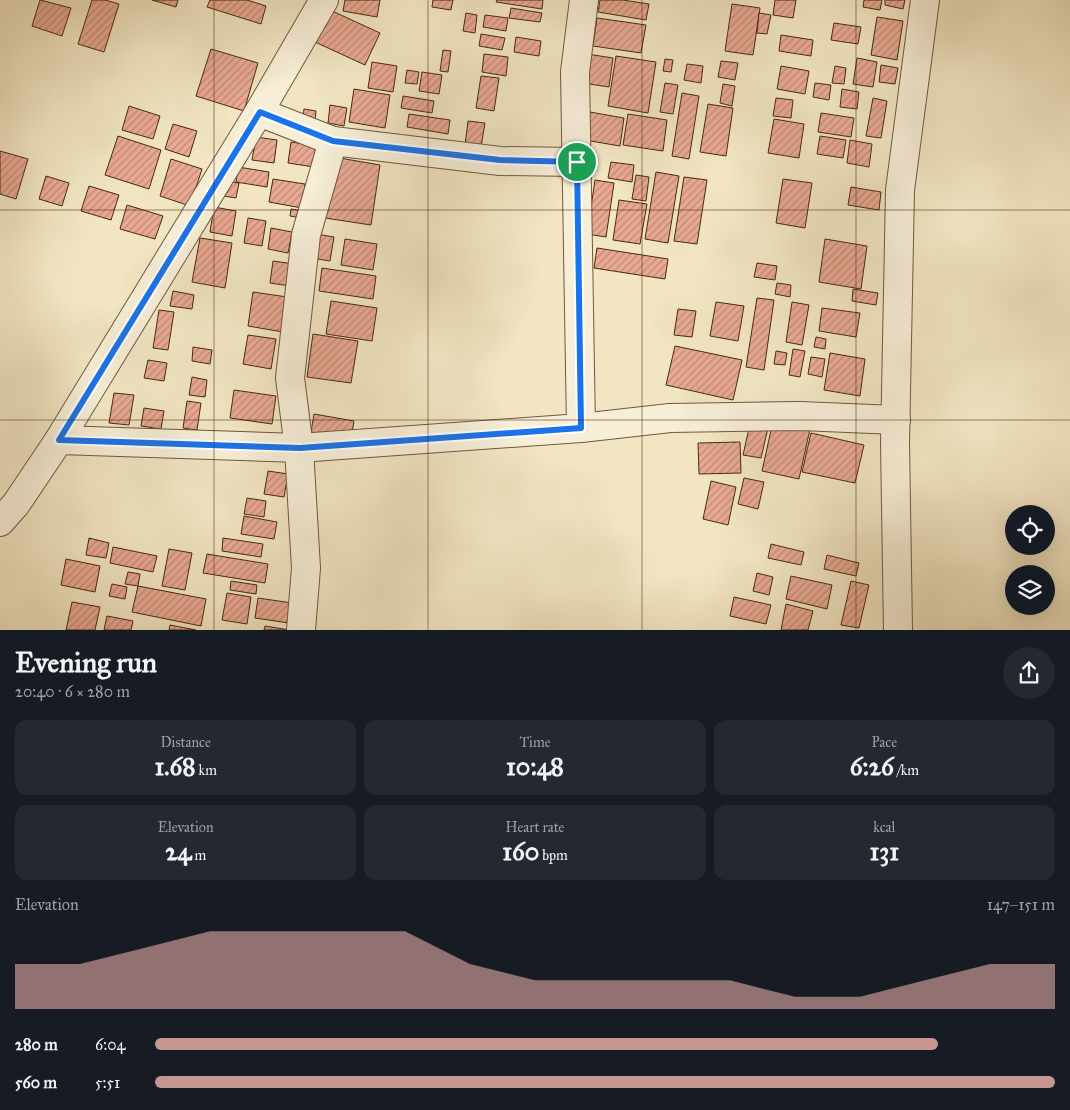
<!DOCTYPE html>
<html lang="en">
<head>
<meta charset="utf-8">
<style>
	body { margin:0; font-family:"IM FELL Great Primer",serif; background:#242831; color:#f1f3f6; height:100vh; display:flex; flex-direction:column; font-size:19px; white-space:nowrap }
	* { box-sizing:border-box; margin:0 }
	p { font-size:16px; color:#9ea1a6 }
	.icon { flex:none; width:28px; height:28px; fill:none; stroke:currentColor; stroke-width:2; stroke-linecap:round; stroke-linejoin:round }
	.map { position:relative; height:630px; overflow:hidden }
	.drawer { display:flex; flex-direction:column; background:#171b24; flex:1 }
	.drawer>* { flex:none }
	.fabs { position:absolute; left:1005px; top:505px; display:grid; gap:10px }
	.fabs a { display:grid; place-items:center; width:50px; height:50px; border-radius:50%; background:#171b24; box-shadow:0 5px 20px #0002; font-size:25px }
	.pin { position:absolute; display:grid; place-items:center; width:42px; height:42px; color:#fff; margin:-21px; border:2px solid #fff; border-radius:50%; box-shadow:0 1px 5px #0007 }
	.round { display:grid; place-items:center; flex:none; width:52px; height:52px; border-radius:26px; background:#242831 }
	.summary { display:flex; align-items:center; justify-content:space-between; height:85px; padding:0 15px }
	h1 { font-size:28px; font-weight:700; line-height:38px }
	.stats { display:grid; grid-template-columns:repeat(3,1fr); gap:8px; height:85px; padding:5px 15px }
	.stats div { display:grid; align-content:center; border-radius:12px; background:#242831; text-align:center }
	.stats b { font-size:25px; font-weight:700 }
	.stats small { font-size:14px; font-weight:400 }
	.stats p { font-size:14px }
	.chart { height:140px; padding:10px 15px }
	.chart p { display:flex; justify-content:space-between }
	.chart svg { width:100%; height:90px; margin-top:5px; fill:#c59692; opacity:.7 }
	ul { padding:0 15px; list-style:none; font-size:16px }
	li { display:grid; grid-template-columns:80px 60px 1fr; align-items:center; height:38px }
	li i { height:12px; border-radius:6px; background:#c59692 }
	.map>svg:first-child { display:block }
</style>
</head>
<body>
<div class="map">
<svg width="1070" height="630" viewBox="0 0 1070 630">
	<defs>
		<pattern id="building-hatch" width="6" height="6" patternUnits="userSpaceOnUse" patternTransform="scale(1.25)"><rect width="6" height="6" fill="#e9a993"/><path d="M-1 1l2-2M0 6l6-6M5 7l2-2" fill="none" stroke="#bf8a76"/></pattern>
	</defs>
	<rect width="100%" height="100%" fill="#f1e5c2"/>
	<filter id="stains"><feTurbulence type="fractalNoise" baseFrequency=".004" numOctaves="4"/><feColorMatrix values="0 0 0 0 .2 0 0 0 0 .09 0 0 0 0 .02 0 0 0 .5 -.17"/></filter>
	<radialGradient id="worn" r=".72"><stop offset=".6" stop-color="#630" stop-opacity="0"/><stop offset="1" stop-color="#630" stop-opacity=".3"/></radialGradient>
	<g fill="url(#building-hatch)" stroke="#48290f">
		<polygon points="40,0 71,8 62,36 32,26"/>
		<polygon points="92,0 105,0 119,4 104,52 78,44"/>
		<polygon points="152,0 178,0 176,7"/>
		<polygon points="210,0 247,0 266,6 261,24 207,7"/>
		<polygon points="345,0 380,0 377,17 343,11"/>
		<polygon points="433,0 453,0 451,10 432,7"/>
		<polygon points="497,0 543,0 542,9 496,2"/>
		<polygon points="600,0 623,0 649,4 646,20 598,12"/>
		<polygon points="775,0 796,0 793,18 773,15"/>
		<polygon points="864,0 882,0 880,10 863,7"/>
		<polygon points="885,0 905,0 903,9 885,5"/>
		<polygon points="732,4 760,8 753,55 725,51"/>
		<polygon points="511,8 542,13 540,22 509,18"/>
		<polygon points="330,10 380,33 365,65 315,42"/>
		<polygon points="466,13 477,15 475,33 463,31"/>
		<polygon points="759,13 771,15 767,34 757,33"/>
		<polygon points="485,15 508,18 506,31 483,27"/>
		<polygon points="877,17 903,21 897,60 871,55"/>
		<polygon points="597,18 646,25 641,53 593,46"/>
		<polygon points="834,23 861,27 858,44 831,40"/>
		<polygon points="481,34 505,38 502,50 479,46"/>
		<polygon points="781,35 813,40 811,56 779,51"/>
		<polygon points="516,37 541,41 539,56 514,52"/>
		<polygon points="211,49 258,63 244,111 196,96"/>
		<polygon points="443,50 451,51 448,72 440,71"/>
		<polygon points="484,54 508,57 506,76 482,72"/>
		<polygon points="587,54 613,58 609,87 583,83"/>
		<polygon points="616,56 656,62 648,113 608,106"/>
		<polygon points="857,58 877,62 873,87 853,84"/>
		<polygon points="665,59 673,60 671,72 663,71"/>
		<polygon points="721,61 738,63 735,80 718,77"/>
		<polygon points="372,62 397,66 393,92 368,88"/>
		<polygon points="687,64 703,66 701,83 684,80"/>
		<polygon points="881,65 898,68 895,84 879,82"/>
		<polygon points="781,66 809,71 805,94 777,89"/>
		<polygon points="835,66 846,68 844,84 832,83"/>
		<polygon points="407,70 419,72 417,84 405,83"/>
		<polygon points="422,72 442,75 439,94 419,91"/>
		<polygon points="481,76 499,78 494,111 476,108"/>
		<polygon points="665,83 678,85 673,114 660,112"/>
		<polygon points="815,83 831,85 829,100 813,97"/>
		<polygon points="723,84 735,86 732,106 720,103"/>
		<polygon points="354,89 390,95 385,128 349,122"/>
		<polygon points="842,89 859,92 857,109 840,107"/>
		<polygon points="682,93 699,96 689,159 672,156"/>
		<polygon points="403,96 434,101 432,113 401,108"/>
		<polygon points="776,98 793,100 791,118 773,116"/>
		<polygon points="873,98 887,101 881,138 866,136"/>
		<polygon points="708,104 733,108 726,156 700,152"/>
		<polygon points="330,105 347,108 344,126 328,123"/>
		<polygon points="129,106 160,116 153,139 122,130"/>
		<polygon points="304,109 316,111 315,120 303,118"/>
		<polygon points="590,112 624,118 620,146 585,140"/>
		<polygon points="821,113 854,118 851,137 818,132"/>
		<polygon points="409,114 450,120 448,134 407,127"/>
		<polygon points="628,114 667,120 663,151 623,145"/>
		<polygon points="774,119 804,124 799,158 768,153"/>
		<polygon points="468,121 485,123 481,147 465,145"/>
		<polygon points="173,124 197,131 189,157 165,149"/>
		<polygon points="118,136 161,150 149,189 105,175"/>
		<polygon points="820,136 846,140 843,158 817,154"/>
		<polygon points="256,137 277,140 274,163 252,160"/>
		<polygon points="850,140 872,144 869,167 847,163"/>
		<polygon points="291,142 318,146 314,167 288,163"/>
		<polygon points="0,151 28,159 16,199 0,194"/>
		<polygon points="334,157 380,165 371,225 325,218"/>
		<polygon points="171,159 202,169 190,206 160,196"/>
		<polygon points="611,162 634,165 632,182 608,178"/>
		<polygon points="238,167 269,172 267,187 236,182"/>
		<polygon points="656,172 679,176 668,243 645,239"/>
		<polygon points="636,175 649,177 646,201 632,199"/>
		<polygon points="46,176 69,183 62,206 39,199"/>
		<polygon points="684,177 707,180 697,244 674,241"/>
		<polygon points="273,179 305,184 302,208 269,202"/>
		<polygon points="783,179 812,183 805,228 776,223"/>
		<polygon points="595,180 614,183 606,237 587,234"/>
		<polygon points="226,181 239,183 236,198 224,196"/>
		<polygon points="89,186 119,195 111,220 81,211"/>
		<polygon points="851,187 881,192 879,210 848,205"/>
		<polygon points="619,200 647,204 640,244 613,240"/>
		<polygon points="127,205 163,216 155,239 120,229"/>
		<polygon points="214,207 236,211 232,236 210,232"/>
		<polygon points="291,209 304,211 302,218 290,216"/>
		<polygon points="248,218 266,221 262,246 244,243"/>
		<polygon points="271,228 292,232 288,253 268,249"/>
		<polygon points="316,234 334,237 330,261 311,258"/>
		<polygon points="200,238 232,243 225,288 192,282"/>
		<polygon points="345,239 377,244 373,270 341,265"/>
		<polygon points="825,239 867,246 861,289 819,282"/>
		<polygon points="597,248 668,259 665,279 594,268"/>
		<polygon points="273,261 294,264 290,286 270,283"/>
		<polygon points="757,263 777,266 775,280 754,277"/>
		<polygon points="322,268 376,276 373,299 319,291"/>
		<polygon points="777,283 791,285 790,297 775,294"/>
		<polygon points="853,289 878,293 876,305 852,301"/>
		<polygon points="173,291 194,295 192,309 170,306"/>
		<polygon points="253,292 294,298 289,333 248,326"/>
		<polygon points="757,298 774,300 764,370 746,367"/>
		<polygon points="331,301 377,308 372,341 326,334"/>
		<polygon points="716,302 744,306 738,341 710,336"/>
		<polygon points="792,302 809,305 802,345 786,342"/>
		<polygon points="822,308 860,313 856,337 819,331"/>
		<polygon points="678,309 696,311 692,337 674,335"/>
		<polygon points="159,310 174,312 168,350 153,348"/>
		<polygon points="313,334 358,341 351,383 307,377"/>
		<polygon points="248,335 276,339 271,369 243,364"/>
		<polygon points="816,337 826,339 825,349 814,347"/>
		<polygon points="675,346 742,360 733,400 666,385"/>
		<polygon points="193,347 212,350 210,364 192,361"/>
		<polygon points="793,349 805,351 800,377 789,375"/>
		<polygon points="776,351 787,353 785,365 774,364"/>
		<polygon points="830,353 865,359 860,396 824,390"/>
		<polygon points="811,357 825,359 822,377 808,374"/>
		<polygon points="148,360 167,363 164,381 144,378"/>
		<polygon points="192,377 207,380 205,397 189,395"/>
		<polygon points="234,390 276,396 272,424 230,418"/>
		<polygon points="114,393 134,395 129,425 109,423"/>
		<polygon points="187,401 201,403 197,430 183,428"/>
		<polygon points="144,408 164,411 161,429 141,426"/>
		<polygon points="314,414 354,421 351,439 311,432"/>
		<polygon points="773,421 810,429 799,479 762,471"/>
		<polygon points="750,424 768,428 761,458 743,455"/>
		<polygon points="811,433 864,445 855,483 802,472"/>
		<polygon points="740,442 741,473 699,474 698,443"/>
		<polygon points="268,471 288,474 284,497 264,494"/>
		<polygon points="744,478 764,482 758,509 738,504"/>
		<polygon points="711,481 736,487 728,525 703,519"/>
		<polygon points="247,498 266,501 264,517 244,514"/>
		<polygon points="244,516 277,522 274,539 241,534"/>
		<polygon points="89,538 109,543 106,558 86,555"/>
		<polygon points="223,538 263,544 261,557 222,551"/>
		<polygon points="771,544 804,552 801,565 768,558"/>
		<polygon points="113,547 157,556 153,572 110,563"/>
		<polygon points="169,549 192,553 185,590 162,586"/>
		<polygon points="207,554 268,564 265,583 203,573"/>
		<polygon points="827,555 859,563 856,576 824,569"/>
		<polygon points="66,559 100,566 95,592 61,585"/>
		<polygon points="128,572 140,574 138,586 125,584"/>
		<polygon points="757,573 773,577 769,595 753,591"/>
		<polygon points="791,576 832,585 827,609 786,599"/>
		<polygon points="231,581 257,585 256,594 230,590"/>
		<polygon points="851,581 869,585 859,628 841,625"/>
		<polygon points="112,584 127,587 125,599 109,596"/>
		<polygon points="138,586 206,599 201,626 132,612"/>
		<polygon points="227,593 251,597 247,624 222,620"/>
		<polygon points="734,597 771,605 766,624 730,616"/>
		<polygon points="258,598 292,603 289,623 255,618"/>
		<polygon points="72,602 100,607 95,630 66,630"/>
		<polygon points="786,604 813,611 808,630 781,630"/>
		<polygon points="107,616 133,621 131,630 104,630"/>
		<polygon points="170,625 196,630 169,630"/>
		<polygon points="265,626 290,630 264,630"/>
	</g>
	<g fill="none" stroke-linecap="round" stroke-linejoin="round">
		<defs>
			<g id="street">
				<polyline points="259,112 333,141 500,161 577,162"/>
				<polyline points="581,428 575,72 584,0"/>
				<polyline points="59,440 299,448 581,428 670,418 800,416 896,420"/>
				<polyline points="0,522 16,504 59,440 259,112 324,0"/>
				<polyline points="301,630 306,568 299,448 290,378 306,235 333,141"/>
				<polyline points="898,630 895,443 900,190 925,0"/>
			</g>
		</defs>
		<use href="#street" stroke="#72583c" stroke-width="30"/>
		<use href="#street" stroke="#f6eed7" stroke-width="28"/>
	</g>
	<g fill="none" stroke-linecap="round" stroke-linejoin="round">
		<defs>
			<polygon id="route" points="260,112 333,141 500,160 577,162 581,428 300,448 59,440"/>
		</defs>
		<use href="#route" stroke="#fff" stroke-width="10"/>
		<use href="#route" stroke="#1a73e8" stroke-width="6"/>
	</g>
	<path fill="none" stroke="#48290f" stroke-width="1" stroke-opacity="0.55" d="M 214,0 L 214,630M 428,0 L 428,630M 642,0 L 642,630M 856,0 L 856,630M 0,210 L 1070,210M 0,420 L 1070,420"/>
	<rect width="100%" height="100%" filter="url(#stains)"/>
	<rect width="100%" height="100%" fill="url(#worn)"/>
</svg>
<div class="fabs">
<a><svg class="icon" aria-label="locate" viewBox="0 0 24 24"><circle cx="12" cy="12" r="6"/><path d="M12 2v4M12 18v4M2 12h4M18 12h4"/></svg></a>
<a><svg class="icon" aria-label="layers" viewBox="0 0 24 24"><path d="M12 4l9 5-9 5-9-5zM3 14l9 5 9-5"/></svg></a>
</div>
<div class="pin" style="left:577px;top:162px;background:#1e9e55"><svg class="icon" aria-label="arrive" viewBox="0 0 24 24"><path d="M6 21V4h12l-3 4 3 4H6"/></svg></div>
</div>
<section class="drawer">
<div class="summary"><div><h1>Evening run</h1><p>20:40 · 6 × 280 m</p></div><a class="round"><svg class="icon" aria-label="share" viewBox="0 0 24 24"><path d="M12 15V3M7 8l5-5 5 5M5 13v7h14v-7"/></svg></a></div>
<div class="stats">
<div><p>Distance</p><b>1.68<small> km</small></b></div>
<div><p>Time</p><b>10:48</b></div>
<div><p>Pace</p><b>6:26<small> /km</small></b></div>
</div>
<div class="stats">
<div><p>Elevation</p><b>24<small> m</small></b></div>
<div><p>Heart rate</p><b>160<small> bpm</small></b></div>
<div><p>kcal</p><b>131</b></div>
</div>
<div class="chart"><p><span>Elevation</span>147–151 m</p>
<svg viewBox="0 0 160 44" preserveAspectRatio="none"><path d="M0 44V22L10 22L20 14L30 6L40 6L50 6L60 6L70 22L80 30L90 30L100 30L110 30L120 38L130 38L140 30L150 22L160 22V44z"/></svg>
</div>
<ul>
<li><b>280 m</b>6:04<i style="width:87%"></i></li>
<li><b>560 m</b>5:51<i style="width:100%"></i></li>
</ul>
</section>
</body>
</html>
